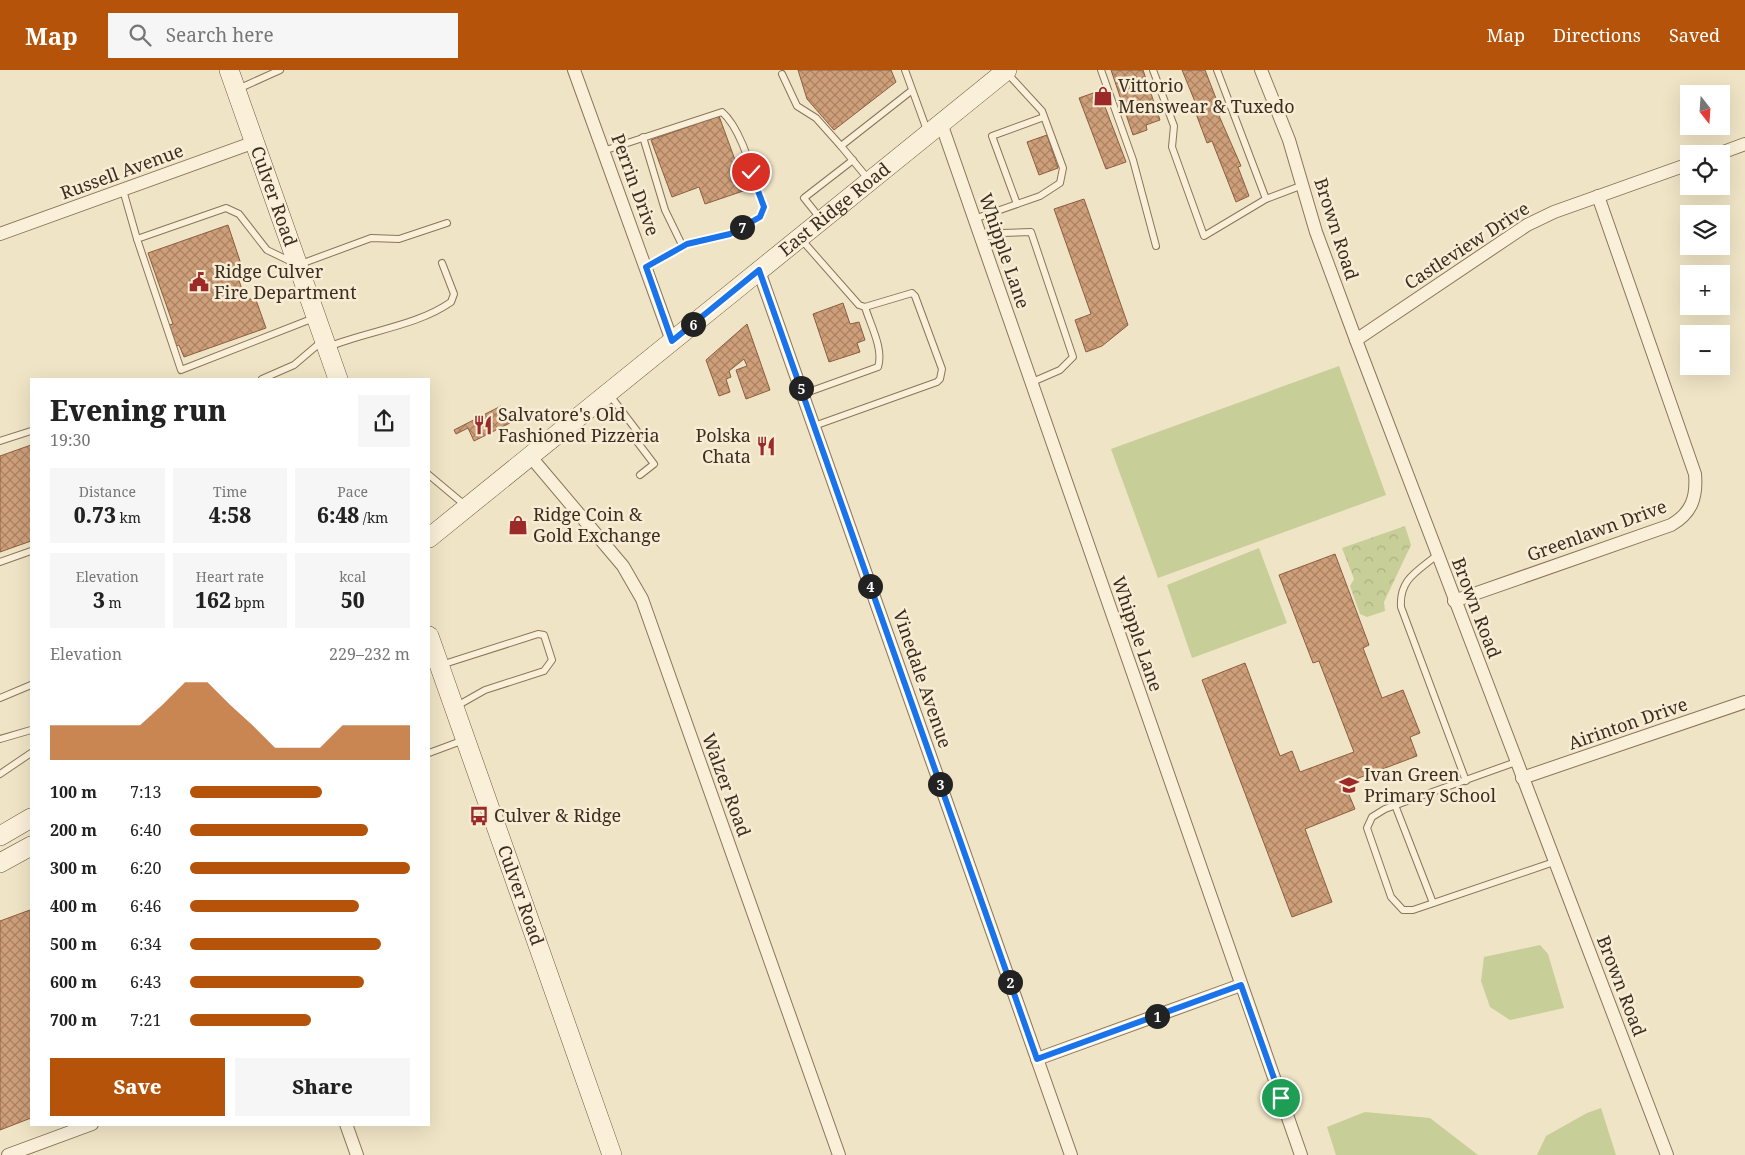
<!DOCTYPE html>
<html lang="en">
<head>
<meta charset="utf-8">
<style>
	body { margin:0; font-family:"Noto Serif",serif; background:#f6f6f6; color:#222; height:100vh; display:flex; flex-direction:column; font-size:19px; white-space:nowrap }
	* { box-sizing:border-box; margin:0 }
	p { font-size:16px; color:#767676 }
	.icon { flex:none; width:28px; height:28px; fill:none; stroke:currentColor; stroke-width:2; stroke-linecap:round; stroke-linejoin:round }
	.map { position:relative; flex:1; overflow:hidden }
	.side { position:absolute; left:30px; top:308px; width:400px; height:748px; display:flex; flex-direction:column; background:#fff; border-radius:0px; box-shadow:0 5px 20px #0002 }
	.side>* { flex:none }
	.needle { width:32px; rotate:163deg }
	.controls { position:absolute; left:1680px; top:15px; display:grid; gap:10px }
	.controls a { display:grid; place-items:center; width:50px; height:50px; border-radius:0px; background:#fff; box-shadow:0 5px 20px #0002; font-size:25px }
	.pin { position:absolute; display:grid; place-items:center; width:42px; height:42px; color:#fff; margin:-21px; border:2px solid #fff; border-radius:50%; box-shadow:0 1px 5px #0007 }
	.km { position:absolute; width:25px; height:25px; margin:-12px; border-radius:50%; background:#222; color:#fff; font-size:14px; line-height:25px; text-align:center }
	.round { display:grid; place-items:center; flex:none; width:52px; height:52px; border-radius:0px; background:#f6f6f6 }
	.head { display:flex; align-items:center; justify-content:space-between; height:85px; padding:0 20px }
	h1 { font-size:28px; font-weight:800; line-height:38px }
	.stats { display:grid; grid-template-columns:repeat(3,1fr); gap:8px; height:85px; padding:5px 20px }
	.stats div { display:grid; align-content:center; border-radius:0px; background:#f6f6f6; text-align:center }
	.stats b { font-size:21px; font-weight:800 }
	.stats small { font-size:14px; font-weight:400 }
	.stats p { font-size:14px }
	.chart { height:140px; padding:10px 20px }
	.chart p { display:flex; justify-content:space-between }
	.chart svg { width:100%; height:90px; margin-top:5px; fill:#b45309; opacity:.7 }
	.primary-button { display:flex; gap:10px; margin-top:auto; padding:10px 20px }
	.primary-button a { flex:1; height:58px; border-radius:0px; background:#b45309; color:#fff; font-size:20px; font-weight:800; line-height:58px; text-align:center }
	.primary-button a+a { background:#f6f6f6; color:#222 }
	ul { padding:0 20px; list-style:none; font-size:16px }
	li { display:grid; grid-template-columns:80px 60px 1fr; align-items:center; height:38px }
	li i { height:12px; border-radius:6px; background:#b45309 }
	header { display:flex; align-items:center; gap:30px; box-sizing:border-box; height:70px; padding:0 25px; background:#b45309; color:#fff }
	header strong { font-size:24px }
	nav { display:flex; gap:28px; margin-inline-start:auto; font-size:18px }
	.search { width:350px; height:45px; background:#f6f6f6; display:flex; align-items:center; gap:12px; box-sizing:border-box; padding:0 18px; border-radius:0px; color:#767676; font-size:19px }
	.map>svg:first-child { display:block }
</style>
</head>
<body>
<header>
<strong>Map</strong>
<div class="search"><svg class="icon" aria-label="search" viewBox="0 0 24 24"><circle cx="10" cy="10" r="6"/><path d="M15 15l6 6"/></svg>Search here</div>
<nav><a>Map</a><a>Directions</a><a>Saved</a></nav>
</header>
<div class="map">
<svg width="1745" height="1085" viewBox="0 0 1745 1085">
	<defs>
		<pattern id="forest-crowns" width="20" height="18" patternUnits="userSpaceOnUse" patternTransform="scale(1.25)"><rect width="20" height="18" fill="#c7ce98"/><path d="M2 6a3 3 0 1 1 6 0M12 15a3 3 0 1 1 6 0" fill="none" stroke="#acb183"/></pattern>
		<pattern id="building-cross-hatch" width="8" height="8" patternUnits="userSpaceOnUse" patternTransform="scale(1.25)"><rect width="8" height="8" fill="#cf9f7a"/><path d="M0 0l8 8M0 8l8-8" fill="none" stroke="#a98263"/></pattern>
	</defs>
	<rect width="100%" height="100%" fill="#efe4c5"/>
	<polygon fill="url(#forest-crowns)" points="1405,456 1411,475 1384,532 1385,541 1367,547 1360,544 1350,516 1354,509 1342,478"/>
	<g fill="#c7ce98">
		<polygon points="1339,296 1386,425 1158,508 1111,379"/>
		<polygon points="1259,478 1287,553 1192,588 1167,515"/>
		<polygon points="1540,875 1548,884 1564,938 1510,950 1490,937 1481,911 1484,887"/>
		<polygon points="1601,1038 1616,1085 1537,1085 1546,1066 1587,1043"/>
		<polygon points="1365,1042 1430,1048 1478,1085 1336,1085 1327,1057"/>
	</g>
	<g fill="url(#building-cross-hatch)" stroke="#8b5f40">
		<polygon points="798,0 891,0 896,12 834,60 807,29"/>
		<polygon points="1111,0 1143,0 1160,50 1146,55 1147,60 1133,65"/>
		<polygon points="1182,0 1205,0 1217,31 1213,32 1241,96 1238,97 1249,126 1236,132 1212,71 1207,73 1195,41 1198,39"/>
		<polygon points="1099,21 1126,92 1106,99 1079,28"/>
		<polygon points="719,46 746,120 705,134 699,117 672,127 651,70"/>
		<polygon points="1047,65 1058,98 1039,105 1027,72"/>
		<polygon points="1084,129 1128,255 1102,276 1086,282 1075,250 1091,244 1054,139"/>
		<polygon points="228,155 241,194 234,196 245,228 256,230 266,258 184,287 179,275 174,277 166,256 173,254 148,183"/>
		<polygon points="843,233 850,254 859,252 865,270 857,273 860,282 829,292 813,244"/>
		<polygon points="747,254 770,320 746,329 736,300 747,296 744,289 729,301 731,307 726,309 730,322 719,326 706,290"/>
		<polygon points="501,336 510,353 474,371 468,358 456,364 454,360"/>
		<polygon points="31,375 31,471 0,482 0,386"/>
		<polygon points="1335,484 1369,575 1363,578 1382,628 1403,620 1420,663 1410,667 1417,686 1340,715 1347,720 1355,739 1305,759 1332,832 1292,847 1202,610 1245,593 1280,686 1292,681 1300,702 1354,682 1319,591 1313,593 1279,505"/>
		<polygon points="30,840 31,1048 0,1060 0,851"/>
	</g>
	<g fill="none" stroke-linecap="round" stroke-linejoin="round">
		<defs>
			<g id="service">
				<polyline points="905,0 928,63"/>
				<polyline points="1101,0 1133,90 1156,176"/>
				<polyline points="1153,0 1174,56 1172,77 1204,166 1266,129 1303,115"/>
				<polyline points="1217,0 1266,129"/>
				<polyline points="782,4 797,36 816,48 841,76"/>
				<polyline points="238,19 280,0"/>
				<polyline points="643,67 665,140 683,177"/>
				<path d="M 603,81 L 722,42 C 743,60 754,110 764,137 L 760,147 L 730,164 L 687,174 L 646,197"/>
				<polyline points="869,110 841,76 911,21"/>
				<polyline points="123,120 137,169"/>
				<polyline points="1017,134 992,66 1044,47"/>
				<polyline points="820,148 804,128 853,90"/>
				<polyline points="974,149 1040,126 1060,113 1063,98 1042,41 1007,3"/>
				<polyline points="800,168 859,235 865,237 912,223 915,226 942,299 940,309 937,312 814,356"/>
				<polyline points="981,168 1002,163 1031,162 1073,287 1060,300 1030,313"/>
				<polyline points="314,248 181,300 137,169 226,138 239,144 267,180 298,195 371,168 399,169 447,153"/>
				<path d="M 328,277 C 367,261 417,256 451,232 L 454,224 L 442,193"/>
				<polyline points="262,309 294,295 321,272"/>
				<polyline points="609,324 640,365 635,369 654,394 640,405"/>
				<path d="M 803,324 L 878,297 C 884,279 870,254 865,237"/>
				<polyline points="0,371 31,361"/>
				<polyline points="429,405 466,436"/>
				<path d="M 1437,485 C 1418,501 1399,509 1401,537 L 1466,711"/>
				<polyline points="0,492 31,481"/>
				<polyline points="441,595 538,564 544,565 552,590 544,601 485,620 455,637"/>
				<polyline points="0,628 31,615"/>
				<polyline points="0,669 31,660"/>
				<polyline points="429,683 464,670"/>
				<polyline points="1516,692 1385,739 1372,747 1367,758 1391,827 1403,840 1413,840 1554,792"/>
				<polyline points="0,704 31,683"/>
				<polyline points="1395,735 1433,833"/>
			</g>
			<g id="minor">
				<polyline points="574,0 672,271"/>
				<polyline points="1261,0 1289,70 1316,162 1356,270 1667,1085"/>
				<polyline points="941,53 1301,1085"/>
				<polyline points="1718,84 1745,74"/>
				<polyline points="0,164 255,72"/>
				<polyline points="759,201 1071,1085"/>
				<polyline points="1356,270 1527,155 1554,142 1689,94"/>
				<polyline points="530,386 623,496 642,529 839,1085"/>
				<path d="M 1454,531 L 1671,455 C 1692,443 1697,427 1695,404 L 1598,126"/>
				<polyline points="1522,708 1745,632"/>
				<polyline points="1037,989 1241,915"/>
				<polyline points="346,1054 357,1085"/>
				<polyline points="8,1085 92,1054"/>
			</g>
			<g id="secondary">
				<path id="s1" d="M 229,0 L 338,309"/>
				<path id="s2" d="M 429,468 L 1007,0"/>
				<path id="s3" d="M 429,566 L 612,1085"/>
				<polyline points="0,766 31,748"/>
				<polyline points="0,793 31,776"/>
			</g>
		</defs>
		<use href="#service" stroke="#8b755a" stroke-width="8"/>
		<use href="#minor" stroke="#8b755a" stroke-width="14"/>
		<use href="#secondary" stroke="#6d563e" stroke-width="20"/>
		<use href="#service" stroke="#faf0d9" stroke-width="6"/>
		<use href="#minor" stroke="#faf0d9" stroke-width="12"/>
		<use href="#secondary" stroke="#faf0d9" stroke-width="19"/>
	</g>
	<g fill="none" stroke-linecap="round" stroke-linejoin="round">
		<defs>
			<polyline id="route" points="751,102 764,137 760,147 730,164 687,174 646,197 672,271 759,200 1037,989 1241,915 1281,1028"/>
		</defs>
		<use href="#route" stroke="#fff" stroke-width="10"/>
		<use href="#route" stroke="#1a73e8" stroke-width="6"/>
	</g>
	<defs>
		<symbol id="shop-bare" viewBox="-9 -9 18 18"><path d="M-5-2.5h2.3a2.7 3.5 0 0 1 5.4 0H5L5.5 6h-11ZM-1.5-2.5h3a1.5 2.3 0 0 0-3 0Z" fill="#9c2a29" stroke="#f7edd5" stroke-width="2.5" paint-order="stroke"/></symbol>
		<symbol id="civic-bare" viewBox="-9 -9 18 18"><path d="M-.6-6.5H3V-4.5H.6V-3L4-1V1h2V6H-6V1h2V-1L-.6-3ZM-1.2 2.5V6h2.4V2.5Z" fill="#9c2a29" stroke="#f7edd5" stroke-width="2.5" paint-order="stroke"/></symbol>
		<symbol id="restaurant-bare" viewBox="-9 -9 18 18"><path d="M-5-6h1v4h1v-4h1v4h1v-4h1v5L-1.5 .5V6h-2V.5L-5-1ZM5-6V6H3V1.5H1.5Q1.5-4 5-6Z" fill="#9c2a29" stroke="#f7edd5" stroke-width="2.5" paint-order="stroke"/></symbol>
		<symbol id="school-bare" viewBox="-9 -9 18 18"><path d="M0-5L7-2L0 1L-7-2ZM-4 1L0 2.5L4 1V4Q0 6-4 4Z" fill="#9c2a29" stroke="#f7edd5" stroke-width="2.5" paint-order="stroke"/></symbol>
		<symbol id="bus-bare" viewBox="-9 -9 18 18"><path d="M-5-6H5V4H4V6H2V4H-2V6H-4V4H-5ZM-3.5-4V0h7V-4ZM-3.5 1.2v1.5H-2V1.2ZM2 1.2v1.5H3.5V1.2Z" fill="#9c2a29" stroke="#f7edd5" stroke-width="2.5" paint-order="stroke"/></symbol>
	</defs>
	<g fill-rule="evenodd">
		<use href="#shop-bare" x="1089" y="12" width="28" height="28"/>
		<use href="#civic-bare" x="185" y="198" width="28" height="28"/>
		<use href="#restaurant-bare" x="469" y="341" width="28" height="28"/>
		<use href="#restaurant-bare" x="752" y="362" width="28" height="28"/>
		<use href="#shop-bare" x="504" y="441" width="28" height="28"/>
		<use href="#school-bare" x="1335" y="701" width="28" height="28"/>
		<use href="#bus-bare" x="465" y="732" width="28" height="28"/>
	</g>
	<g text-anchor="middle" stroke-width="5" stroke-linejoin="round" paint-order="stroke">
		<g font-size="18" fill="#3b2d1f" stroke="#f7edd5" text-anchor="start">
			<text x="1118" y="22">Vittorio<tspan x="1118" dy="21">Menswear &amp; Tuxedo</tspan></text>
			<text x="214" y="208">Ridge Culver<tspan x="214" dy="21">Fire Department</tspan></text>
			<text x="498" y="351">Salvatore's Old<tspan x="498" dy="21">Fashioned Pizzeria</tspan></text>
			<text x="751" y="372" text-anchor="end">Polska<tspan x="751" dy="21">Chata</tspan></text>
			<text x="533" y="451">Ridge Coin &amp;<tspan x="533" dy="21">Gold Exchange</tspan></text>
			<text x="1364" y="711">Ivan Green<tspan x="1364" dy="21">Primary School</tspan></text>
			<text x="494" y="752">Culver &amp; Ridge</text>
		</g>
		<g font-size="18" fill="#3b2d1f" stroke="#f7edd5">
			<text transform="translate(122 102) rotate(-20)" y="6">Russell Avenue</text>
			<text transform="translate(635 115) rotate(70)" y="6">Perrin Drive</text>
			<text dy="6" stroke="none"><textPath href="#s1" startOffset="134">Culver Road</textPath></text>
			<text dy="6" stroke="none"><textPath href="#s2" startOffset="522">East Ridge Road</textPath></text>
			<text transform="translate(1336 159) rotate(72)" y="6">Brown Road</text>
			<text transform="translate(1467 176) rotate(-33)" y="6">Castleview Drive</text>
			<text transform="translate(1004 181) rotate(71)" y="6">Whipple Lane</text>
			<text transform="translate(1597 461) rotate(-20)" y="6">Greenlawn Drive</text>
			<text transform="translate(1476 538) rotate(69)" y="6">Brown Road</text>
			<text transform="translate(1137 564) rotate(71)" y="6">Whipple Lane</text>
			<text transform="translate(922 609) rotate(71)" y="6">Vinedale Avenue</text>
			<text transform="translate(1628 654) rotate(-19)" y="6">Airinton Drive</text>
			<text transform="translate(726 715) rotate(70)" y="6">Walzer Road</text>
			<text dy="6" stroke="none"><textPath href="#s3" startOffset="275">Culver Road</textPath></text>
			<text transform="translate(1621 916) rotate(69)" y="6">Brown Road</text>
		</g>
	</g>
</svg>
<div class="controls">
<a><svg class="needle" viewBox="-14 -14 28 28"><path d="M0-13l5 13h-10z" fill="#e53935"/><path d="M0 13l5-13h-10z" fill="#767676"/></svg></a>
<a><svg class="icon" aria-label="locate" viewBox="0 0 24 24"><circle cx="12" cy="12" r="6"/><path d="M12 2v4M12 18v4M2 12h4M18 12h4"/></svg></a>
<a><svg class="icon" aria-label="layers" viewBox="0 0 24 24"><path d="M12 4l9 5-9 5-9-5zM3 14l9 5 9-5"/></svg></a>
<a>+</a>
<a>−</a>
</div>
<div class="pin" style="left:1281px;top:1028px;background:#1e9e55"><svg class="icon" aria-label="arrive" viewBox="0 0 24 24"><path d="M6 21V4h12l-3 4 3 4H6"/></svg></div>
<div class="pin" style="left:751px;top:102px;background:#d93025"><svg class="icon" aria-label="check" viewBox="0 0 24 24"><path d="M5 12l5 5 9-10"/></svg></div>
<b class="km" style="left:1157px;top:946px">1</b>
<b class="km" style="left:1010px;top:912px">2</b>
<b class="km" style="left:940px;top:714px">3</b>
<b class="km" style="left:870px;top:516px">4</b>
<b class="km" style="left:801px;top:318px">5</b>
<b class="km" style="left:693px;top:254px">6</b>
<b class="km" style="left:742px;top:157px">7</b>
<section class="side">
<div class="head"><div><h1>Evening run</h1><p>19:30</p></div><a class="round"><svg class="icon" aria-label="share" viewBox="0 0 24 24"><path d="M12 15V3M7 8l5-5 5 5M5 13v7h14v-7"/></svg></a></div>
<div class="stats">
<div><p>Distance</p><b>0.73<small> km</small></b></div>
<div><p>Time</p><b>4:58</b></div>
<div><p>Pace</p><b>6:48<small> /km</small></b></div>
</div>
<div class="stats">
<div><p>Elevation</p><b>3<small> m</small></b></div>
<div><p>Heart rate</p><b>162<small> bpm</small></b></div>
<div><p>kcal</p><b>50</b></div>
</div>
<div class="chart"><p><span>Elevation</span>229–232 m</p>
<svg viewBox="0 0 160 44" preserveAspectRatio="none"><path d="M0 44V27L10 27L20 27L30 27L40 27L50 17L60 6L70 6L80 17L90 27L100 38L110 38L120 38L130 27L140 27L150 27L160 27V44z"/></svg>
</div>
<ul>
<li><b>100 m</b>7:13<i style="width:60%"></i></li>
<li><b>200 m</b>6:40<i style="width:81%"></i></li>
<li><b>300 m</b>6:20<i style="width:100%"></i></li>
<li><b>400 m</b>6:46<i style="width:77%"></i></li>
<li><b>500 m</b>6:34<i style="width:87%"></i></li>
<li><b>600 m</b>6:43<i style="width:79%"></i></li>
<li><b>700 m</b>7:21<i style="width:55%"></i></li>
</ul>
<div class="primary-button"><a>Save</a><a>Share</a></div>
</section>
</div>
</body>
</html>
